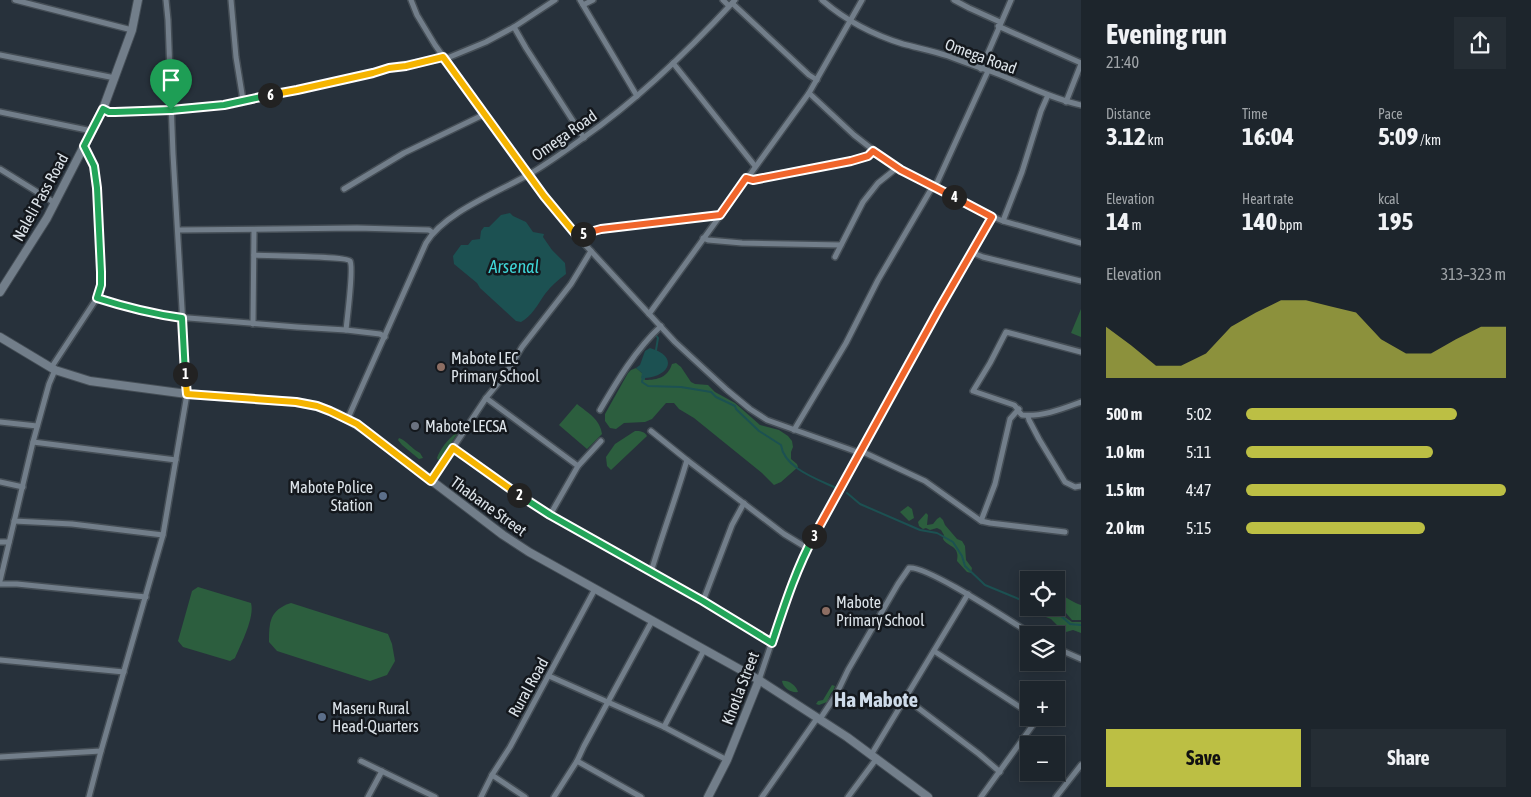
<!DOCTYPE html>
<html lang="en">
<head>
<meta charset="utf-8">
<style>
	body { margin:0; font-family:"Asap Condensed",sans-serif; background:#252d34; color:#f1f3f6; height:100vh; display:flex; flex-direction:column; font-size:19px; white-space:nowrap }
	* { box-sizing:border-box; margin:0 }
	p { font-size:16px; color:#a0a5a9 }
	.icon { flex:none; width:28px; height:28px; fill:none; stroke:currentColor; stroke-width:2; stroke-linecap:round; stroke-linejoin:round }
	.map { position:relative; flex:1; overflow:hidden }
	.drawer { display:flex; flex-direction:column; background:#1d252c; width:450px }
	.drawer>* { flex:none }
	.fabs { position:absolute; left:1020px; top:571px; display:grid; gap:10px }
	.fabs a { display:grid; place-items:center; width:45px; height:45px; border-radius:0px; background:#1d252c; box-shadow:0 2px 12px #0003,0 0 0 1px #3b4248; font-size:25px }
	.pin { position:absolute; display:grid; place-items:center; width:42px; height:42px; color:#fff; margin:-51px -21px; border-radius:50% 50% 50% 0; rotate:-45deg; box-shadow:0 0 5px #0007 }
	.pin .icon { rotate:45deg }
	.km { position:absolute; width:25px; height:25px; margin:-12px; border-radius:50%; background:#222; color:#fff; font-size:14px; line-height:25px; text-align:center }
	.round { display:grid; place-items:center; flex:none; width:52px; height:52px; border-radius:0px; background:#252d34 }
	.headline { display:flex; align-items:center; justify-content:space-between; height:85px; padding:0 25px }
	h1 { font-size:28px; font-weight:700; line-height:38px }
	.metrics { display:grid; grid-template-columns:repeat(3,1fr); gap:8px; height:85px; padding:5px 25px }
	.metrics div { display:grid; align-content:center }
	.metrics b { font-size:25px; font-weight:700 }
	.metrics small { font-size:14px; font-weight:400 }
	.metrics p { font-size:14px }
	.chart { height:140px; padding:10px 25px }
	.chart p { display:flex; justify-content:space-between }
	.chart svg { width:100%; height:90px; margin-top:5px; fill:#bcbf44; opacity:.7 }
	.action { display:flex; gap:10px; margin-top:auto; padding:10px 25px }
	.action a { flex:1; height:58px; border-radius:0px; background:#bcbf44; color:#111; font-size:20px; font-weight:700; line-height:58px; text-align:center }
	.action a+a { background:#252d34; color:#f1f3f6 }
	ul { padding:0 25px; list-style:none; font-size:16px }
	li { display:grid; grid-template-columns:80px 60px 1fr; align-items:center; height:38px }
	li i { height:12px; border-radius:6px; background:#bcbf44 }
	main { display:flex; flex:1; min-height:0 }
	.map>svg:first-child { display:block }
</style>
</head>
<body>
<main>
<div class="map">
<svg width="1081" height="797" viewBox="0 0 1081 797">
	<rect width="100%" height="100%" fill="#27313b"/>
	<g fill="#2c5e3e">
		<polygon points="1081,309 1081,337 1071,333"/>
		<path d="M 676,363 L 681,367 L 691,382 L 695,384 L 708,385 L 715,392 L 735,403 L 760,425 L 779,430 L 788,436 L 792,441 L 793,447 L 791,452 L 791,459 L 797,464 L 798,467 L 781,482 L 774,485 L 762,473 L 694,418 L 679,409 L 674,403 L 666,403 L 652,419 L 645,422 L 624,423 L 616,429 L 610,428 L 605,421 L 605,414 L 628,373 L 631,370 L 636,368 L 642,373 L 645,380 C 658,380 668,377 672,364 Z"/>
		<path d="M 577,404 C 588,413 600,419 602,434 L 587,449 L 559,425 Z"/>
		<path d="M 635,431 C 640,431 644,431 647,436 L 611,470 L 607,466 L 606,457 L 615,444 Z"/>
		<path d="M 456,433 L 457,434 L 441,459 L 438,460 L 437,458 C 440,449 448,439 456,433 Z"/>
		<path d="M 399,438 C 407,441 412,449 420,453 L 423,458 L 419,459 L 402,445 L 398,440 Z"/>
		<polygon points="908,506 912,509 914,518 909,521 900,512"/>
		<path d="M 926,513 L 928,515 L 927,525 L 933,524 L 937,519 L 940,517 L 943,520 L 945,525 L 957,539 L 962,541 L 965,546 L 966,560 L 972,568 L 971,573 L 967,572 L 957,561 C 957,559 958,556 957,553 C 956,546 946,545 943,539 L 944,535 L 941,530 L 937,528 L 930,530 L 926,528 L 923,529 L 919,526 L 918,522 Z"/>
		<path d="M 198,587 L 251,603 C 255,617 241,644 235,658 L 230,661 L 183,647 L 178,641 L 192,591 Z"/>
		<path d="M 1056,591 C 1062,595 1076,604 1081,605 L 1081,620 L 1072,620 L 1066,613 L 1055,608 Z"/>
		<polygon points="1025,597 1029,599 1029,608 1041,608 1047,612 1062,615 1072,622 1081,622 1081,633 1073,630 1066,632 1057,625 1051,619 1028,610 1022,603 1022,598"/>
		<path d="M 291,603 L 388,634 L 392,644 L 395,661 L 387,675 L 370,681 L 277,651 L 269,642 C 269,621 270,610 291,603 Z"/>
		<path d="M 782,681 C 788,680 796,685 798,692 C 791,693 783,688 782,681 Z"/>
		<polygon points="832,685 835,686 833,691 831,693 827,702 819,705 816,704 818,701 823,700"/>
	</g>
	<g fill="#1c5152">
		<path d="M 510,213 L 513,216 L 526,222 L 533,232 L 544,234 L 543,237 L 552,250 L 565,263 L 566,274 C 558,280 551,286 545,294 C 538,304 532,316 521,322 L 516,321 L 480,288 L 477,283 L 454,264 L 453,256 L 461,245 L 468,245 L 472,240 L 480,239 L 481,231 L 484,227 L 489,227 L 501,215 Z"/>
		<path d="M 650,348 C 678,356 671,376 645,378 L 645,380 L 641,378 L 642,373 L 636,368 L 640,365 L 645,351 Z"/>
	</g>
	<g fill="none" stroke-linecap="round" stroke-linejoin="round">
		<g stroke="#1c5152" stroke-width="2">
			<polyline points="655,334 658,338 656,350"/>
			<path d="M 643,377 L 642,382 L 648,386 L 681,387 L 711,392 L 716,397 L 735,406 L 736,409 L 759,431 L 781,445 C 784,468 817,479 836,488"/>
			<polyline points="847,493 860,504 920,530 937,533 953,542 962,556 965,566 985,585 1026,602 1029,604"/>
			<polyline points="1032,608 1048,616 1060,615 1070,624 1081,625"/>
		</g>
		<defs>
			<g id="street">
				<polyline points="15,0 132,30"/>
				<polyline points="231,0 236,57 243,100"/>
				<polyline points="411,0 417,15 435,45 544,196 578,237 675,342 727,390 750,409 767,420 860,453"/>
				<polyline points="580,0 637,96"/>
				<polyline points="723,0 729,6"/>
				<path d="M 822,0 C 845,20 874,35 903,44 C 918,48 933,51 948,56 C 961,61 974,66 987,70 C 1019,81 1048,98 1081,105"/>
				<polyline points="954,0 969,8 1000,22"/>
				<polyline points="732,3 809,75 817,80"/>
				<polyline points="583,5 593,0"/>
				<polyline points="998,26 1081,63"/>
				<polyline points="514,27 526,48 584,138"/>
				<polyline points="0,55 115,78"/>
				<polyline points="445,59 486,42 514,27 555,0"/>
				<polyline points="673,63 755,166"/>
				<polyline points="981,69 1011,0"/>
				<polyline points="809,93 854,135 886,160 901,170 993,217 1003,221 1081,243"/>
				<polyline points="1066,102 1081,64"/>
				<polyline points="103,109 109,112 115,112 224,105 261,96 297,90 373,73 389,67 440,59 443,57"/>
				<polyline points="0,112 92,131"/>
				<polyline points="0,169 55,203"/>
				<polyline points="746,178 753,179 851,161 868,156 873,151"/>
				<polyline points="935,187 988,71"/>
				<polyline points="344,189 404,153 485,114"/>
				<polyline points="1003,221 1022,172 1041,111 1048,95"/>
				<polyline points="178,230 357,228 429,230 433,233"/>
				<polyline points="578,237 587,232 601,229 720,215"/>
				<polyline points="703,238 708,240 742,243 841,245"/>
				<polyline points="971,252 983,257 1081,281"/>
				<path d="M 254,255 C 266,256 346,256 350,261 C 354,267 347,319 346,330"/>
				<polyline points="835,257 863,202 878,183 893,171 895,166"/>
				<polyline points="97,298 133,309 164,316 297,327 346,330 380,334 385,337"/>
				<polyline points="649,314 809,93 862,0"/>
				<polyline points="253,324 254,230"/>
				<path d="M 1081,352 L 1006,332 L 990,363 L 973,391 L 1014,405 C 1018,408 1018,412 1022,415 C 1042,417 1062,409 1081,402"/>
				<polyline points="51,368 97,298 101,285 97,188 94,165 84,145"/>
				<polyline points="486,398 578,466"/>
				<path d="M 600,410 C 617,381 636,349 661,326"/>
				<polyline points="1028,416 1029,420 1039,439 1065,482 1075,487 1081,486"/>
				<path d="M 348,418 L 426,243 C 444,213 496,193 526,176 C 546,165 565,151 583,138 C 639,99 689,50 735,0"/>
				<polyline points="0,422 37,426"/>
				<polyline points="794,430 846,343 878,280 933,186"/>
				<polyline points="651,431 687,460 784,534 807,548"/>
				<polyline points="33,442 176,460"/>
				<polyline points="453,448 526,500 550,515 703,601 772,643"/>
				<polyline points="861,451 925,481 981,521 990,523 1065,532"/>
				<polyline points="431,481 486,398 505,375 522,347 571,284 591,251"/>
				<polyline points="0,482 23,487"/>
				<polyline points="550,515 578,466 601,441"/>
				<polyline points="14,521 72,524 163,535"/>
				<polyline points="981,521 995,484 1010,419 1019,409"/>
				<polyline points="0,542 9,542"/>
				<path d="M 651,572 C 662,535 676,498 687,460"/>
				<polyline points="0,581 33,442 49,384 55,370"/>
				<polyline points="0,584 17,584 146,597"/>
				<polyline points="703,601 732,525 744,503"/>
				<polyline points="1056,648 1081,659"/>
				<polyline points="934,651 1029,713"/>
				<polyline points="0,660 124,672"/>
				<polyline points="549,676 664,727 727,760"/>
				<polyline points="759,680 788,594 807,548 939,309 993,217"/>
				<polyline points="905,698 979,754 1000,772"/>
				<path d="M 820,719 L 836,695 L 848,670 L 898,584 L 909,568 C 927,565 1013,623 1033,635"/>
				<polyline points="664,727 704,650"/>
				<polyline points="871,755 968,594"/>
				<polyline points="0,757 101,751"/>
				<polyline points="361,761 435,797"/>
				<polyline points="577,761 641,797"/>
				<polyline points="492,775 525,797"/>
				<polyline points="89,797 101,751 163,535 187,394 173,154 168,20 166,0"/>
				<polyline points="368,797 382,771"/>
				<polyline points="481,797 492,775 510,747 595,589"/>
				<polyline points="554,797 577,761 584,746 652,621"/>
				<polyline points="762,797 818,717"/>
				<polyline points="848,797 877,758"/>
				<polyline points="981,797 1038,718"/>
				<polyline points="1056,797 1081,765"/>
			</g>
			<g id="secondary">
				<polyline points="0,292 47,218 103,109 132,30 138,0"/>
				<polyline points="0,337 55,370 90,381 187,394 296,402 317,406 338,414 365,430 503,535 529,552 759,680 847,737 928,797"/>
				<polyline points="708,797 727,760 759,680"/>
			</g>
		</defs>
		<use href="#street" stroke="#454e56" stroke-width="8"/>
		<use href="#secondary" stroke="#454e56" stroke-width="10"/>
		<use href="#street" stroke="#727e8a" stroke-width="5"/>
		<use href="#secondary" stroke="#727e8a" stroke-width="8"/>
	</g>
	<g fill="none" stroke-linecap="round" stroke-linejoin="round">
		<defs>
			<path id="split-1" d="M 171,110 L 115,112 L 109,112 L 103,109 L 84,146 L 94,166 L 97,188 L 101,272 L 101,285 L 97,298 C 125,307 153,314 182,318 L 185,374"/>
			<polyline id="split-2" points="185,374 187,394 296,402 317,406 330,411 357,424 431,481 453,448 519,495"/>
			<path id="split-3" d="M 519,495 L 550,515 L 703,601 L 772,643 C 784,607 796,569 814,536"/>
			<polyline id="split-4" points="814,536 939,309 992,217 954,197"/>
			<polyline id="split-5" points="583,234 601,229 720,215 746,178 753,180 851,161 868,156 873,151 901,170 954,197"/>
			<polyline id="split-6" points="270,95 297,90 373,73 389,68 406,66 443,57 544,196 578,237 583,234"/>
			<polyline id="split-7" points="171,110 224,105 270,95"/>
		</defs>
		<use href="#split-1" stroke="#fff" stroke-width="10"/>
		<use href="#split-2" stroke="#fff" stroke-width="10"/>
		<use href="#split-3" stroke="#fff" stroke-width="10"/>
		<use href="#split-4" stroke="#fff" stroke-width="10"/>
		<use href="#split-5" stroke="#fff" stroke-width="10"/>
		<use href="#split-6" stroke="#fff" stroke-width="10"/>
		<use href="#split-7" stroke="#fff" stroke-width="10"/>
		<use href="#split-1" stroke="#22a559" stroke-width="6"/>
		<use href="#split-2" stroke="#f5b400" stroke-width="6"/>
		<use href="#split-3" stroke="#22a559" stroke-width="6"/>
		<use href="#split-4" stroke="#f0652b" stroke-width="6"/>
		<use href="#split-5" stroke="#f0652b" stroke-width="6"/>
		<use href="#split-6" stroke="#f5b400" stroke-width="6"/>
		<use href="#split-7" stroke="#22a559" stroke-width="6"/>
	</g>
	<g fill="#8d6e63" stroke="#14181d" stroke-width="2">
		<circle cx="441" cy="367" r="5"/>
		<circle cx="826" cy="611" r="5"/>
	</g>
	<circle fill="#6b7280" stroke="#14181d" stroke-width="2" cx="415" cy="426" r="5"/>
	<g fill="#5c6f8a" stroke="#14181d" stroke-width="2">
		<circle cx="383" cy="496" r="5"/>
		<circle cx="322" cy="717" r="5"/>
	</g>
	<g text-anchor="middle" stroke-width="5" stroke-linejoin="round" paint-order="stroke">
		<g font-size="16" fill="#dce3e9" stroke="#14181d">
			<text transform="translate(981 56) rotate(20)" y="6">Omega Road</text>
			<text transform="translate(564 135) rotate(-35)" y="6">Omega Road</text>
			<text transform="translate(40 197) rotate(-61)" y="6">Naleli Pass Road</text>
			<text transform="translate(489 506) rotate(36)" y="6">Thabane Street</text>
			<text transform="translate(528 687) rotate(-61)" y="6">Rural Road</text>
			<text transform="translate(740 688) rotate(-69)" y="6">Khotla Street</text>
		</g>
		<g font-size="16" fill="#dce3e9" stroke="#14181d" text-anchor="start">
			<text x="451" y="364">Mabote LEC<tspan x="451" dy="18">Primary School</tspan></text>
			<text x="425" y="432">Mabote LECSA</text>
			<text x="373" y="493" text-anchor="end">Mabote Police<tspan x="373" dy="18">Station</tspan></text>
			<text x="836" y="608">Mabote<tspan x="836" dy="18">Primary School</tspan></text>
			<text x="332" y="714">Maseru Rural<tspan x="332" dy="18">Head-Quarters</tspan></text>
		</g>
		<g font-size="18" font-style="italic" fill="#3fd6d8" stroke="#14181d">
			<text x="514" y="273">Arsenal</text>
		</g>
		<g font-size="21" font-weight="bold" fill="#cfdcea" stroke="#14181d">
			<text x="876" y="707">Ha Mabote</text>
		</g>
	</g>
</svg>
<div class="fabs">
<a><svg class="icon" aria-label="locate" viewBox="0 0 24 24"><circle cx="12" cy="12" r="6"/><path d="M12 2v4M12 18v4M2 12h4M18 12h4"/></svg></a>
<a><svg class="icon" aria-label="layers" viewBox="0 0 24 24"><path d="M12 4l9 5-9 5-9-5zM3 14l9 5 9-5"/></svg></a>
<a>+</a>
<a>−</a>
</div>
<div class="pin" style="left:171px;top:110px;background:#1e9e55"><svg class="icon" aria-label="arrive" viewBox="0 0 24 24"><path d="M6 21V4h12l-3 4 3 4H6"/></svg></div>
<b class="km" style="left:185px;top:374px">1</b>
<b class="km" style="left:519px;top:495px">2</b>
<b class="km" style="left:814px;top:536px">3</b>
<b class="km" style="left:954px;top:197px">4</b>
<b class="km" style="left:583px;top:234px">5</b>
<b class="km" style="left:270px;top:95px">6</b>
</div>
<section class="drawer">
<div class="headline"><div><h1>Evening run</h1><p>21:40</p></div><a class="round"><svg class="icon" aria-label="share" viewBox="0 0 24 24"><path d="M12 15V3M7 8l5-5 5 5M5 13v7h14v-7"/></svg></a></div>
<div class="metrics">
<div><p>Distance</p><b>3.12<small> km</small></b></div>
<div><p>Time</p><b>16:04</b></div>
<div><p>Pace</p><b>5:09<small> /km</small></b></div>
</div>
<div class="metrics">
<div><p>Elevation</p><b>14<small> m</small></b></div>
<div><p>Heart rate</p><b>140<small> bpm</small></b></div>
<div><p>kcal</p><b>195</b></div>
</div>
<div class="chart"><p><span>Elevation</span>313–323 m</p>
<svg viewBox="0 0 160 44" preserveAspectRatio="none"><path d="M0 44V19L10 28L20 38L30 38L40 32L50 19L60 12L70 6L80 6L90 9L100 12L110 25L120 32L130 32L140 25L150 19L160 19V44z"/></svg>
</div>
<ul>
<li><b>500 m</b>5:02<i style="width:81%"></i></li>
<li><b>1.0 km</b>5:11<i style="width:72%"></i></li>
<li><b>1.5 km</b>4:47<i style="width:100%"></i></li>
<li><b>2.0 km</b>5:15<i style="width:69%"></i></li>
</ul>
<div class="action"><a>Save</a><a>Share</a></div>
</section>
</main>
</body>
</html>
